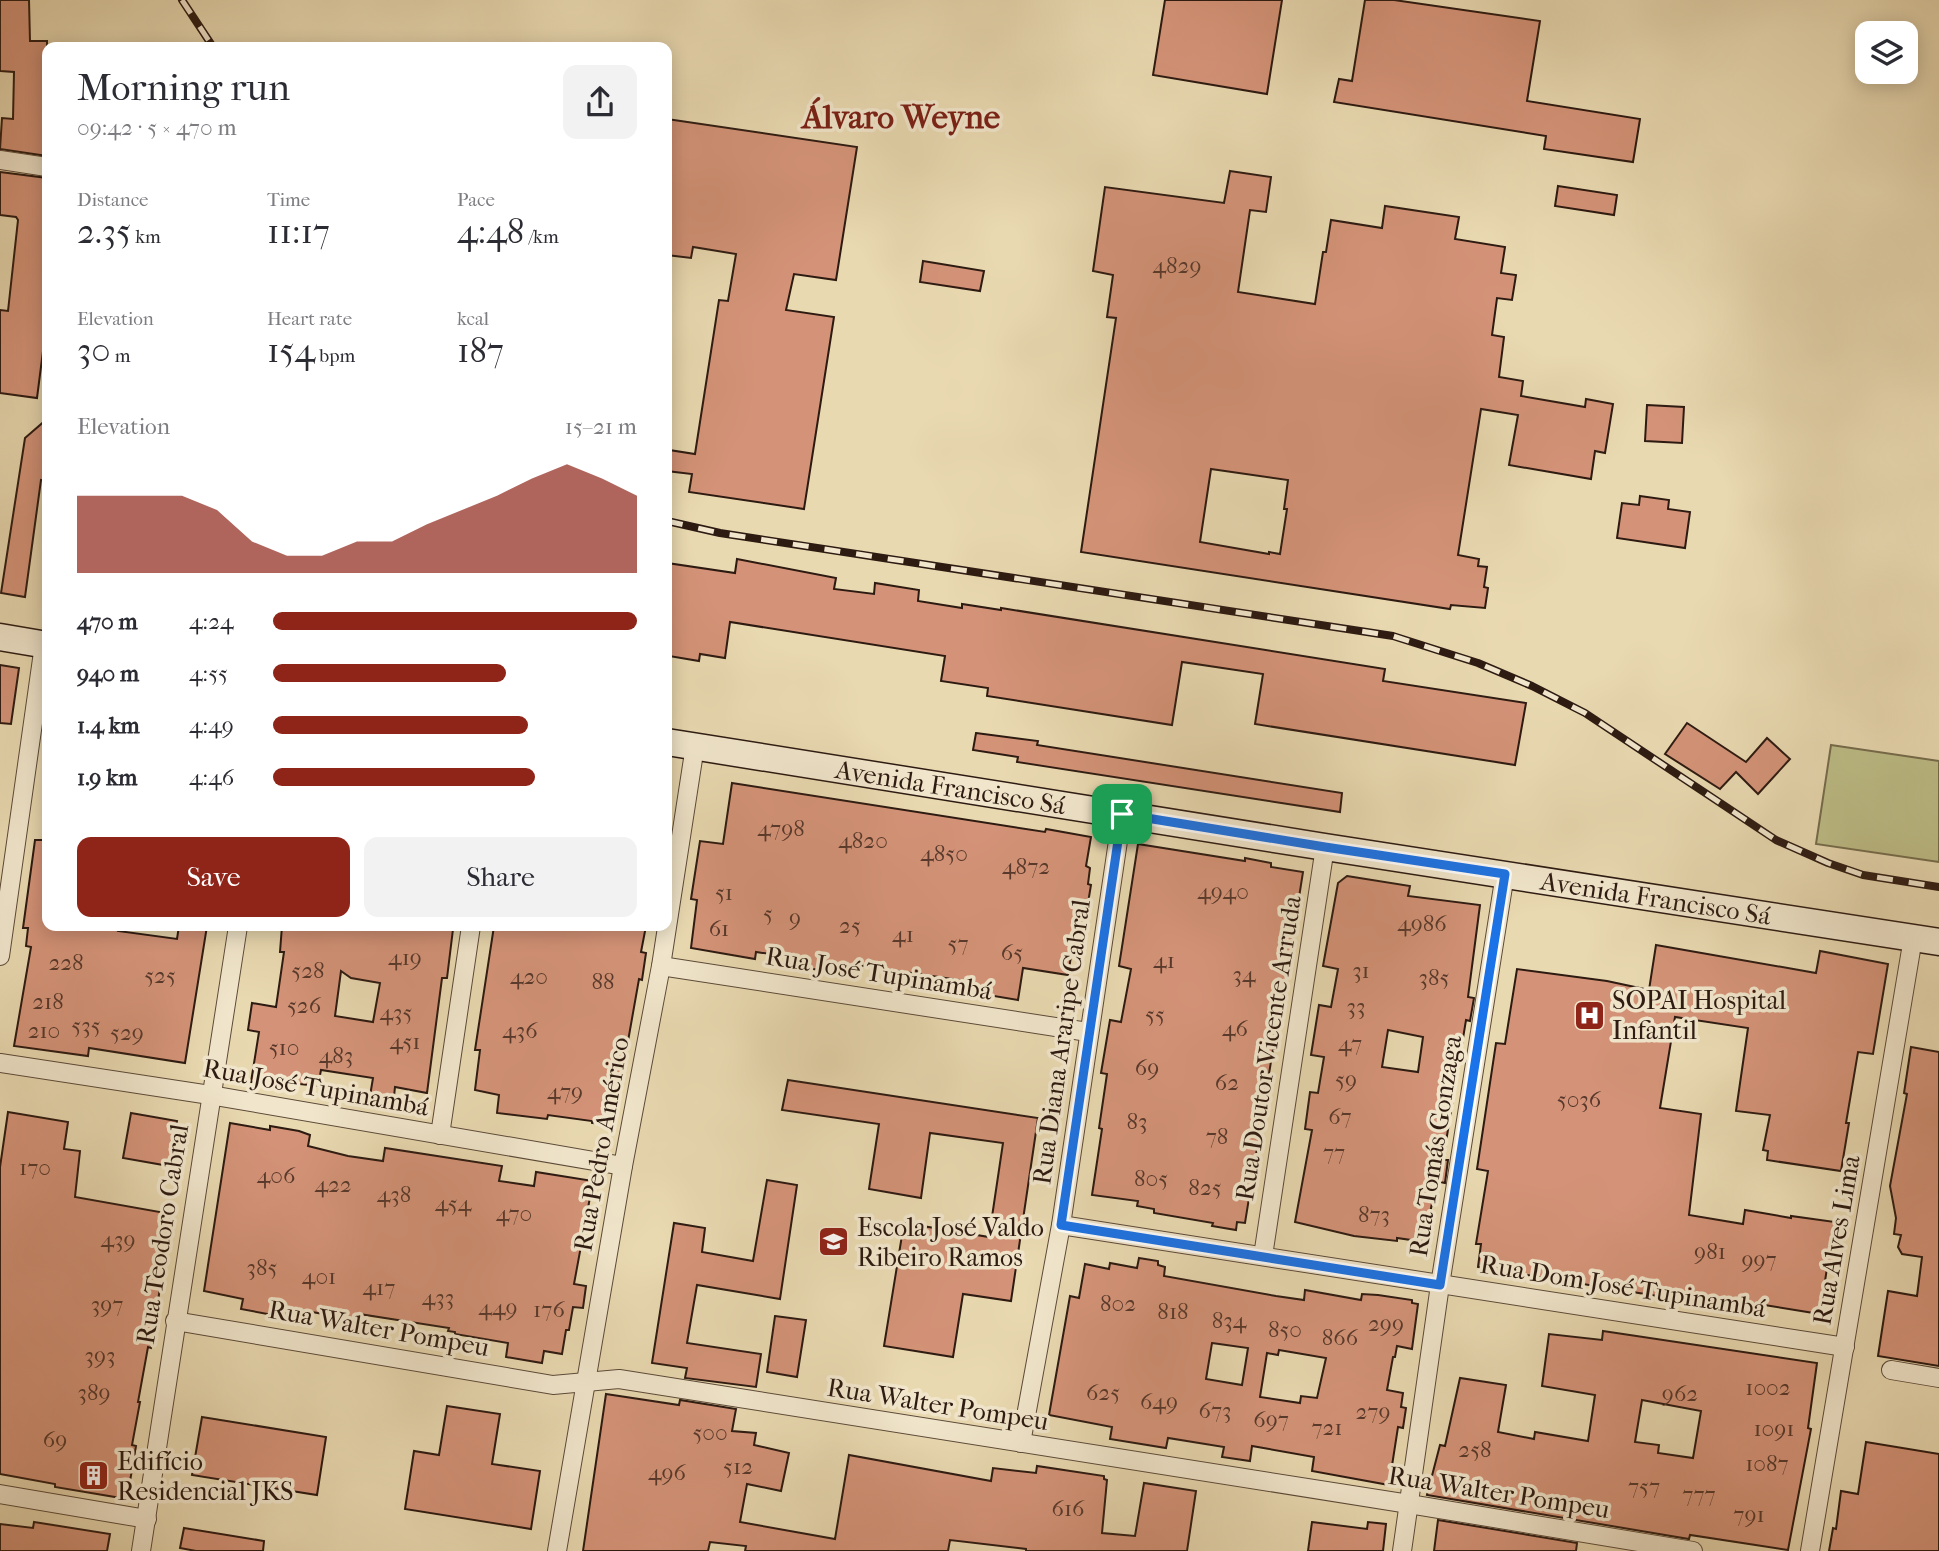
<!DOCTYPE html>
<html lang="en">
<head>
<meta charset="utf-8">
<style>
	body { margin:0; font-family:"IM FELL French Canon",serif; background:#f2f2f3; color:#2b2b33; height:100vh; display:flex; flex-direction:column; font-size:26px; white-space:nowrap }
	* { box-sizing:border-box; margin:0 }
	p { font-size:23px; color:#7c7c81 }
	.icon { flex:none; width:38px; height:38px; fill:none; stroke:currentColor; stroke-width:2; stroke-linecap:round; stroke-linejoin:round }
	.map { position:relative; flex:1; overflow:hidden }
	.panel { position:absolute; left:42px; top:42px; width:630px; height:889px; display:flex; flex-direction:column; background:#fff; border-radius:14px; box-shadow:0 4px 18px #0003 }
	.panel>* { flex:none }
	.buttons { position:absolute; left:1855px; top:21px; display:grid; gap:14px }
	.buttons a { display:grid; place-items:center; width:63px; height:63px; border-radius:14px; background:#fff; box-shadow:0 4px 18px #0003; font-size:35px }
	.pin { position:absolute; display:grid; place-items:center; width:60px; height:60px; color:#fff; margin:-30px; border-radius:14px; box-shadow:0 4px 10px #0006 }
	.round { display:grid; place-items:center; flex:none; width:74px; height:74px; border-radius:14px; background:#f2f2f3 }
	.summary { display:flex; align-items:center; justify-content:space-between; height:119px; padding:0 35px }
	h1 { font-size:38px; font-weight:600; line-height:52px }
	.stats { display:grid; grid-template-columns:repeat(3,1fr); gap:10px; height:119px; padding:7px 35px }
	.stats div { display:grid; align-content:center }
	.stats b { font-size:35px; font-weight:600 }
	.stats small { font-size:19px; font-weight:400 }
	.stats p { font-size:19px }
	.chart { height:196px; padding:14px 35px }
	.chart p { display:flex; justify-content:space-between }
	.chart svg { width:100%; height:126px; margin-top:7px; fill:#8f2418; opacity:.7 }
	.cta { display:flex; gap:14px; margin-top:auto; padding:14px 35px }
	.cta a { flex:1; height:80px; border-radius:14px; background:#8f2418; color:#fff; font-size:28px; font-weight:600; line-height:80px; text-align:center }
	.cta a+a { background:#f2f2f3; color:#2b2b33 }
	ul { padding:0 35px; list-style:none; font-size:23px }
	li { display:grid; grid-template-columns:112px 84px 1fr; align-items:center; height:52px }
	li i { height:18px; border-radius:9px; background:#8f2418 }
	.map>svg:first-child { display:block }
</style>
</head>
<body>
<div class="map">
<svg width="1939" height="1551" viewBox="0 0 1939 1551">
	<rect width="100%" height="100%" fill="#e9d9b1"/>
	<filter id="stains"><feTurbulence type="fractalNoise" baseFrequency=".00286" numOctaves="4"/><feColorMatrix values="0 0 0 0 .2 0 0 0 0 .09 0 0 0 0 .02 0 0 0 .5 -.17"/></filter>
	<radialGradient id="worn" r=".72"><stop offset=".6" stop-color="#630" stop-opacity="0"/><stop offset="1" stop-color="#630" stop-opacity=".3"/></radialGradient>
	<polygon fill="#bdbd87" stroke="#756c4c" stroke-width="2" points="1831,745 1939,761 1939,862 1816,844"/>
	<g fill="#d49378" stroke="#2d1a11" stroke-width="2" fill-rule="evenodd">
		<polygon points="0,0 29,0 30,41 47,41 47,156 0,149 2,118 13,119 14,72 0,71"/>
		<polygon points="1165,0 1282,0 1267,94 1153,75"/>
		<polygon points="1365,0 1394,0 1540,21 1527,101 1640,119 1633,162 1544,149 1546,136 1334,102 1339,79 1352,81"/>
		<polygon points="667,119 857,147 836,280 794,274 786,310 834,317 804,509 689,492 692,474 667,471 669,450 695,454 719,300 728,301 736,254 693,247 691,258 667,255"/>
		<path d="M 1230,171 L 1271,177 L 1266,212 L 1250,210 L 1238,292 L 1315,304 L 1323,252 L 1326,252 L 1331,220 L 1382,228 L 1385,206 L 1459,217 L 1455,239 L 1505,247 L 1501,273 L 1516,275 L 1512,300 L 1497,298 L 1492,335 L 1504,337 L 1499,377 L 1523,381 L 1521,396 L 1585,407 L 1586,399 L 1613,404 L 1605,453 L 1595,451 L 1591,479 L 1509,465 L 1518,415 L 1481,409 L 1458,555 L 1479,559 L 1478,566 L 1487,567 L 1484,587 L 1488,588 L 1485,608 L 1451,605 L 1450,609 L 1081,552 L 1116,318 L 1107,317 L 1113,275 L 1093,271 L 1105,187 L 1224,203 ZM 1211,469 L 1288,480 L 1284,509 L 1287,509 L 1280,554 L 1269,552 L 1269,554 L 1200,542 Z"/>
		<polygon points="0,172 47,178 47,320 37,398 0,393 0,310 8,311 18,220 16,217 0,215"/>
		<polygon points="1558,186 1617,195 1614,215 1555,206"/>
		<polygon points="923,261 984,271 980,291 920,282"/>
		<polygon points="1647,405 1684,407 1682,443 1645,441"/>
		<polygon points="47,419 47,481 41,480 25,597 1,593 25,438"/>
		<polygon points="1640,496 1669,500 1668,509 1690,512 1685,548 1617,538 1622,503 1639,505"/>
		<polygon points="737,559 836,578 834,589 874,594 875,583 919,590 918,601 962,608 962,604 1001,610 1001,608 1385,669 1383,681 1526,703 1515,765 1255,724 1263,674 1182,662 1172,725 987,696 988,688 941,681 945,656 730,622 725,658 700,654 699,661 669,656 670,650 667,649 667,563 735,573"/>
		<polygon points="0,665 19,668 11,724 0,723"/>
		<polygon points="1687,723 1746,762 1767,738 1790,759 1758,794 1736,772 1720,789 1665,754"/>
		<polygon points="976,733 1038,741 1037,745 1342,793 1340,812 1017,762 1018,757 973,750"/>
		<polygon points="732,783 1045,832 1046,829 1091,837 1086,866 1090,868 1088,884 1091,885 1080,951 1072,950 1068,975 1023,968 1018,1000 964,991 966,981 858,965 856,978 790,964 791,957 756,952 755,959 691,948 697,900 691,899 700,841 723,844"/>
		<polygon points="35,840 47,840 47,926 119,926 118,931 177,939 179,926 207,926 185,1063 89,1048 88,1056 14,1046 31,947 26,946 28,928 23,928"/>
		<polygon points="1138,844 1245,861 1245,858 1271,863 1271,867 1303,872 1275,1049 1273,1049 1245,1223 1237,1222 1236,1230 1212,1226 1213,1223 1154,1213 1154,1209 1137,1206 1138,1201 1092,1195 1102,1129 1099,1128 1107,1074 1101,1073 1110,1020 1121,1022 1131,969 1119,966"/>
		<path d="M 1347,876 L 1410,886 L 1408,896 L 1480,905 L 1468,997 L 1474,998 L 1470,1021 L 1466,1020 L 1443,1160 L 1448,1160 L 1445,1183 L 1440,1182 L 1439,1187 L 1435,1186 L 1425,1242 L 1397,1238 L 1397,1241 L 1354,1236 L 1295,1222 L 1312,1130 L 1305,1129 L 1310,1092 L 1318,1093 L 1324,1057 L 1311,1055 L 1319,1005 L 1331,1007 L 1338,969 L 1323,966 L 1338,883 ZM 1388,1030 L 1423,1037 L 1418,1072 L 1382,1067 Z"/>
		<path d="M 282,926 L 447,926 L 446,928 L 453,929 L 447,978 L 442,978 L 427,1093 L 395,1087 L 393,1106 L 369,1102 L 373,1078 L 321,1070 L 318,1086 L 290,1083 L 289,1088 L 251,1082 L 259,1032 L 248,1030 L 252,1003 L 276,1007 L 284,952 L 280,952 ZM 341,971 L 351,978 L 380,983 L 373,1022 L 335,1016 Z"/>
		<polygon points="494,926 646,926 641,952 646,953 642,980 639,979 613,1126 592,1123 592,1121 548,1115 547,1119 497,1113 499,1095 475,1090 480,1050 475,1050"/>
		<polygon points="1656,945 1816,973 1820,951 1888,964 1873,1054 1858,1052 1846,1123 1849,1123 1841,1171 1767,1160 1768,1151 1763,1150 1770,1115 1736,1111 1748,1028 1675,1017 1660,1108 1701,1114 1689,1215 1743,1224 1745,1210 1791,1218 1791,1216 1835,1222 1831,1243 1842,1245 1838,1269 1827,1268 1820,1314 1733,1300 1732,1308 1478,1267 1481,1244 1476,1244 1488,1171 1477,1169 1496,1043 1505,1044 1517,969 1607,981 1649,990"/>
		<polygon points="1911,1047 1939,1052 1939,1366 1878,1356 1888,1291 1917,1296 1922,1257 1902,1254 1898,1247 1901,1235 1894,1234 1896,1218 1890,1186 1907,1094 1904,1093"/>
		<polygon points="788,1080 1038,1118 1011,1301 963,1294 953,1357 884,1346 904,1223 989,1237 1003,1143 930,1133 921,1198 869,1189 879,1124 782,1110"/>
		<polygon points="8,1112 68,1122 64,1149 80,1151 75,1197 171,1214 151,1348 148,1347 138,1402 140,1402 132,1445 136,1446 127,1499 55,1487 55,1484 0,1474 0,1167"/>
		<polygon points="131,1113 177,1121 169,1166 123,1158"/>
		<polygon points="230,1123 270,1130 270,1126 299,1131 310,1135 308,1146 348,1156 383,1161 385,1148 502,1166 499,1181 534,1186 536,1172 593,1181 574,1284 586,1286 583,1308 573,1307 569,1330 566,1330 562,1354 544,1351 542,1363 506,1357 508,1343 455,1334 455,1332 448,1331 449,1328 359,1314 358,1320 306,1311 305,1321 241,1309 243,1299 204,1291"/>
		<polygon points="767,1180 797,1185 780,1299 697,1285 687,1343 761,1354 756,1387 685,1378 687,1368 652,1363 674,1223 705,1228 702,1252 753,1261"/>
		<path d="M 1139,1258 L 1158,1261 L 1158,1265 L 1165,1267 L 1164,1276 L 1276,1296 L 1304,1300 L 1305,1290 L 1361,1300 L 1362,1294 L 1378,1295 L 1412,1300 L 1412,1303 L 1418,1304 L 1412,1349 L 1397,1346 L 1395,1357 L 1393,1357 L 1387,1390 L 1403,1393 L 1401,1407 L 1406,1408 L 1403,1428 L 1398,1427 L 1389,1485 L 1312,1471 L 1314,1457 L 1252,1446 L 1250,1461 L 1222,1457 L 1224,1447 L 1168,1438 L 1166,1448 L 1110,1439 L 1112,1427 L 1049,1415 L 1070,1296 L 1079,1298 L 1085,1264 L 1109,1269 L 1110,1263 L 1137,1268 ZM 1212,1343 L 1248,1348 L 1242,1385 L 1206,1379 ZM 1279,1350 L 1326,1358 L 1317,1398 L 1301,1396 L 1300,1403 L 1260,1397 L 1267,1353 L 1278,1355 Z"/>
		<polygon points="775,1316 806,1320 797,1377 767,1372"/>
		<path d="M 1603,1331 L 1817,1363 L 1808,1428 L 1811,1429 L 1788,1550 L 1690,1535 L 1689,1539 L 1427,1495 L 1440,1445 L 1445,1446 L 1460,1378 L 1506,1385 L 1498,1432 L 1534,1439 L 1535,1432 L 1588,1441 L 1595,1395 L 1542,1386 L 1549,1334 L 1602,1340 ZM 1642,1400 L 1701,1411 L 1693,1458 L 1658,1453 L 1659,1445 L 1635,1442 Z"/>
		<polygon points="606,1394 679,1405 680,1400 736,1409 732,1431 756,1433 754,1445 789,1453 781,1491 747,1484 740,1522 835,1539 849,1455 991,1481 993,1468 1036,1473 1037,1466 1104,1476 1104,1479 1107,1480 1102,1533 1135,1536 1144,1483 1196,1491 1187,1551 1026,1551 1026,1549 950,1540 948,1551 745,1551 746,1546 710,1542 708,1551 583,1551"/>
		<polygon points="447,1406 500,1414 492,1464 540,1471 531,1529 405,1509 414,1451 439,1455"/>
		<polygon points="202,1417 326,1437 317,1495 192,1475"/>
		<polygon points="1866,1442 1939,1454 1939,1551 1829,1551 1833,1528 1836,1529 1841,1491 1858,1494"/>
		<polygon points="1438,1520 1577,1543 1576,1551 1434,1551"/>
		<polygon points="34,1522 110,1534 107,1551 0,1551 0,1524 33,1528"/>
		<polygon points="1312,1522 1367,1529 1368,1522 1386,1524 1383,1551 1308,1551"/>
		<polygon points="184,1528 264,1541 263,1551 196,1551 180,1548"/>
	</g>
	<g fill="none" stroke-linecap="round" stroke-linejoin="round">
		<defs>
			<g id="street">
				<polyline points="0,160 47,167"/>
				<polyline points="0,956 44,645"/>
				<polyline points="661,966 1088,1032"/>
				<polyline points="0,1063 210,1095 623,1166"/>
				<polyline points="440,1135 471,926"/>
				<polyline points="1061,1225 1845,1347"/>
				<polyline points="1263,1256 1325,847"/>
				<polyline points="175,1321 553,1385 619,1379 1409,1504 1693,1551"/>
				<polyline points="1891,1370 1939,1378"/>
				<polyline points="1021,1443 1061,1225 1122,814"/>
				<polyline points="0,1494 147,1519"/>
				<polyline points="141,1551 238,926"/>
				<polyline points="557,1551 623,1166 661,966 695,746"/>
				<polyline points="1402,1551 1440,1285 1505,874"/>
				<polyline points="1810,1551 1913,938"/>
			</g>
			<g id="secondary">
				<polyline points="0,637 47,645"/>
				<path id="s1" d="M 667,742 L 1325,847 L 1939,942"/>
			</g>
		</defs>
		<use href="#street" stroke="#5c4a39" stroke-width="20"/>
		<use href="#secondary" stroke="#2d1a11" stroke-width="29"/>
		<use href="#street" stroke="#f1e6cc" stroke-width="18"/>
		<use href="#secondary" stroke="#f1e6cc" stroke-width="26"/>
		<defs>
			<g id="rail">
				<polyline points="182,0 213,47"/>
				<polyline points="667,521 720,533 1393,636 1478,663 1532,686 1585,713 1776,840 1828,863 1863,875 1939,887"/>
			</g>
		</defs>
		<use href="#rail" stroke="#2d1a11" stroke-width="8"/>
		<use href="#rail" stroke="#f1e6cc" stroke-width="5" stroke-dasharray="16" stroke-linecap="butt"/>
	</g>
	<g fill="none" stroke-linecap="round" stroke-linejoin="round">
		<defs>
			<polygon id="route" points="1122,814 1325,847 1505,874 1440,1285 1061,1225"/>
		</defs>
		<use href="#route" stroke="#fff" stroke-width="14"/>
		<use href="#route" stroke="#1a73e8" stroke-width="9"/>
	</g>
	<defs>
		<symbol id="hospital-square" viewBox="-11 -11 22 22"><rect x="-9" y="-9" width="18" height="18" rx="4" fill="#8f2418" stroke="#f1e6cc"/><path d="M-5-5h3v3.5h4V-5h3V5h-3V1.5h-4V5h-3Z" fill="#fff"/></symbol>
		<symbol id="school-square" viewBox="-11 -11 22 22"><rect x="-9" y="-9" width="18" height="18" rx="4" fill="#8f2418" stroke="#f1e6cc"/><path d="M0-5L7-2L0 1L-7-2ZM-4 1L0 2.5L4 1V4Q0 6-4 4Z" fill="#fff"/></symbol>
		<symbol id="building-square" viewBox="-11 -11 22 22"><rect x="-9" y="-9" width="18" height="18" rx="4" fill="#8f2418" stroke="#f1e6cc"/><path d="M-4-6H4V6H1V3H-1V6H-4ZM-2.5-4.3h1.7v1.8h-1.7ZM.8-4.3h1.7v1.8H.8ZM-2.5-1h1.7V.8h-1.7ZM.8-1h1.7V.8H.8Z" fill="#fff"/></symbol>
	</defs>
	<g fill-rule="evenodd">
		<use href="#hospital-square" x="1572" y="998" width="35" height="35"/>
		<use href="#school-square" x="816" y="1224" width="35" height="35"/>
		<use href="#building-square" x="76" y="1458" width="35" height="35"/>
	</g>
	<g text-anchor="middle" stroke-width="7" stroke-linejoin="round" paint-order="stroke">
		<g font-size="23" fill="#57382b">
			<text x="1177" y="273">4829</text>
			<text x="781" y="836">4798</text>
			<text x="863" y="848">4820</text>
			<text x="944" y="861">4850</text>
			<text x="1026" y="874">4872</text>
			<text x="1223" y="899">4940</text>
			<text x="724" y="900">51</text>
			<text x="768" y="921">5</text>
			<text x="795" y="925">9</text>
			<text x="1422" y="931">4986</text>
			<text x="850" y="933">25</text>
			<text x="719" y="936">61</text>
			<text x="903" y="942">41</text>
			<text x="958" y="951">57</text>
			<text x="1012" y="960">65</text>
			<text x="405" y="965">419</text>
			<text x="1164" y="968">41</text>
			<text x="66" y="970">228</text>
			<text x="308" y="978">528</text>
			<text x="1361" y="978">31</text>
			<text x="1244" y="982">34</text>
			<text x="160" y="983">525</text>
			<text x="529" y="984">420</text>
			<text x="1434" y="985">385</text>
			<text x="603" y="989">88</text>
			<text x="48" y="1009">218</text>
			<text x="304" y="1013">526</text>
			<text x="1356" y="1014">33</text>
			<text x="396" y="1020">435</text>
			<text x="1155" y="1022">55</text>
			<text x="86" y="1033">535</text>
			<text x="1235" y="1036">46</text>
			<text x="44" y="1038">210</text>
			<text x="520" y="1038">436</text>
			<text x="127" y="1040">529</text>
			<text x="405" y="1049">451</text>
			<text x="1350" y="1051">47</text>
			<text x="284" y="1055">510</text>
			<text x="336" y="1063">483</text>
			<text x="1147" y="1075">69</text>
			<text x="1346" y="1087">59</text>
			<text x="1227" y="1090">62</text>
			<text x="565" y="1099">479</text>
			<text x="1579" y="1107">5036</text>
			<text x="1340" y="1124">67</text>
			<text x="1137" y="1129">83</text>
			<text x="1217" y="1144">78</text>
			<text x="1334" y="1160">77</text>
			<text x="35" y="1175">170</text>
			<text x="276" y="1183">406</text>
			<text x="1151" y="1186">805</text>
			<text x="333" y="1192">422</text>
			<text x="1205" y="1195">825</text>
			<text x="394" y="1202">438</text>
			<text x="453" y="1211">454</text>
			<text x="514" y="1221">470</text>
			<text x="1374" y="1222">873</text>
			<text x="118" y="1247">439</text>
			<text x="1710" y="1259">981</text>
			<text x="1759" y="1267">997</text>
			<text x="262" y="1275">385</text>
			<text x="319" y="1284">401</text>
			<text x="379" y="1295">417</text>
			<text x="438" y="1305">433</text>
			<text x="1118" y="1311">802</text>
			<text x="107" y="1312">397</text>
			<text x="498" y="1315">449</text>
			<text x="549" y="1317">176</text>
			<text x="1173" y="1319">818</text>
			<text x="1229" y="1328">834</text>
			<text x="1386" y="1331">299</text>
			<text x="1285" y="1337">850</text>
			<text x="1340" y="1345">866</text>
			<text x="100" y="1363">393</text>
			<text x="1768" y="1395">1002</text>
			<text x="94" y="1400">389</text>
			<text x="1103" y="1400">625</text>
			<text x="1680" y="1401">962</text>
			<text x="1159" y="1409">649</text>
			<text x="1215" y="1418">673</text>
			<text x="1373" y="1419">279</text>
			<text x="1271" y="1427">697</text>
			<text x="1327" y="1435">721</text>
			<text x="1774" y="1436">1091</text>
			<text x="710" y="1440">500</text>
			<text x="55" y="1447">69</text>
			<text x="1475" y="1457">258</text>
			<text x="1767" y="1471">1087</text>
			<text x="738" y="1474">512</text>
			<text x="667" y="1480">496</text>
			<text x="1644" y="1494">757</text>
			<text x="1699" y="1502">777</text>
			<text x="1068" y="1516">616</text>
			<text x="1749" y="1522">791</text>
		</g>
		<g font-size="26" fill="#2d1a11" stroke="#f1e6cc">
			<text dy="9" stroke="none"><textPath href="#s1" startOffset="287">Avenida Francisco Sá</textPath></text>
			<text dy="9" stroke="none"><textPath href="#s1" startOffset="1001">Avenida Francisco Sá</textPath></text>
			<text transform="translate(879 973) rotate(9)" y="9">Rua José Tupinambá</text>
			<text transform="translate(1061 1042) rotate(-82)" y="9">Rua Diana Araripe Cabral</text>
			<text transform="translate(1268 1048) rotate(-81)" y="9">Rua Doutor Vicente Arruda</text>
			<text transform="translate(316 1087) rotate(10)" y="9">Rua José Tupinambá</text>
			<text transform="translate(601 1144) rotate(-80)" y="9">Rua Pedro Américo</text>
			<text transform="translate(1435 1146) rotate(-81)" y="9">Rua Tomás Gonzaga</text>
			<text transform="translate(162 1234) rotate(-81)" y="9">Rua Teodoro Cabral</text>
			<text transform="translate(1836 1240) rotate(-80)" y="9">Rua Alves Lima</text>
			<text transform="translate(1623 1286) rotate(9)" y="9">Rua Dom José Tupinambá</text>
			<text transform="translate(379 1328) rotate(10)" y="9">Rua Walter Pompeu</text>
			<text transform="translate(938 1404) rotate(9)" y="9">Rua Walter Pompeu</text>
			<text transform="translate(1499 1492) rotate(9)" y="9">Rua Walter Pompeu</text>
		</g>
		<g font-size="26" fill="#2d1a11" stroke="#f1e6cc" text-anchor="start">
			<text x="1612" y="1009">SOPAI Hospital<tspan x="1612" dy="30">Infantil</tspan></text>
			<text x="857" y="1236">Escola José Valdo<tspan x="857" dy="30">Ribeiro Ramos</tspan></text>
			<text x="117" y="1470">Edifício<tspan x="117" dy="30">Residencial JKS</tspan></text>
		</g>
		<g font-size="33" font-weight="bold" fill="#7a1f14" stroke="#f1e6cc">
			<text x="901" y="128">Álvaro Weyne</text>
		</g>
	</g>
	<rect width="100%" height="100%" filter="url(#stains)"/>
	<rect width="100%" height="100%" fill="url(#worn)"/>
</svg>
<div class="buttons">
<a><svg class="icon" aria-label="layers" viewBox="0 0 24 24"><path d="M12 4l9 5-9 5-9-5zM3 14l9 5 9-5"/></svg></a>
</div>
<div class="pin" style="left:1122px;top:814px;background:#1e9e55"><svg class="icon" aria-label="arrive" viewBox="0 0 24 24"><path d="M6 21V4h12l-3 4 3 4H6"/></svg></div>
<section class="panel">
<div class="summary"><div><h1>Morning run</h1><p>09:42 · 5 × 470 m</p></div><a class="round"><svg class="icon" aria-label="share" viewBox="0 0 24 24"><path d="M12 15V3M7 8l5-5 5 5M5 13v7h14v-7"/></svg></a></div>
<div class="stats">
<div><p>Distance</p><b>2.35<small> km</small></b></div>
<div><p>Time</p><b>11:17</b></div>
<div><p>Pace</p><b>4:48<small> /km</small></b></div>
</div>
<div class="stats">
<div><p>Elevation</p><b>30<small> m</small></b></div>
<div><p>Heart rate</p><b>154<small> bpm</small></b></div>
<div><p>kcal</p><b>187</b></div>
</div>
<div class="chart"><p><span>Elevation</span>15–21 m</p>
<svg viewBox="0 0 160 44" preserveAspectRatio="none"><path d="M0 44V17L10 17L20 17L30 17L40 22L50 33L60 38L70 38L80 33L90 33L100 27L110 22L120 17L130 11L140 6L150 11L160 17V44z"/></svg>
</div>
<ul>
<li><b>470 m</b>4:24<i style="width:100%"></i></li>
<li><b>940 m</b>4:55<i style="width:64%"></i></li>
<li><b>1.4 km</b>4:49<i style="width:70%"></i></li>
<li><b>1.9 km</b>4:46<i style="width:72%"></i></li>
</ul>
<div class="cta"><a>Save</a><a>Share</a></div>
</section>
</div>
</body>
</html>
